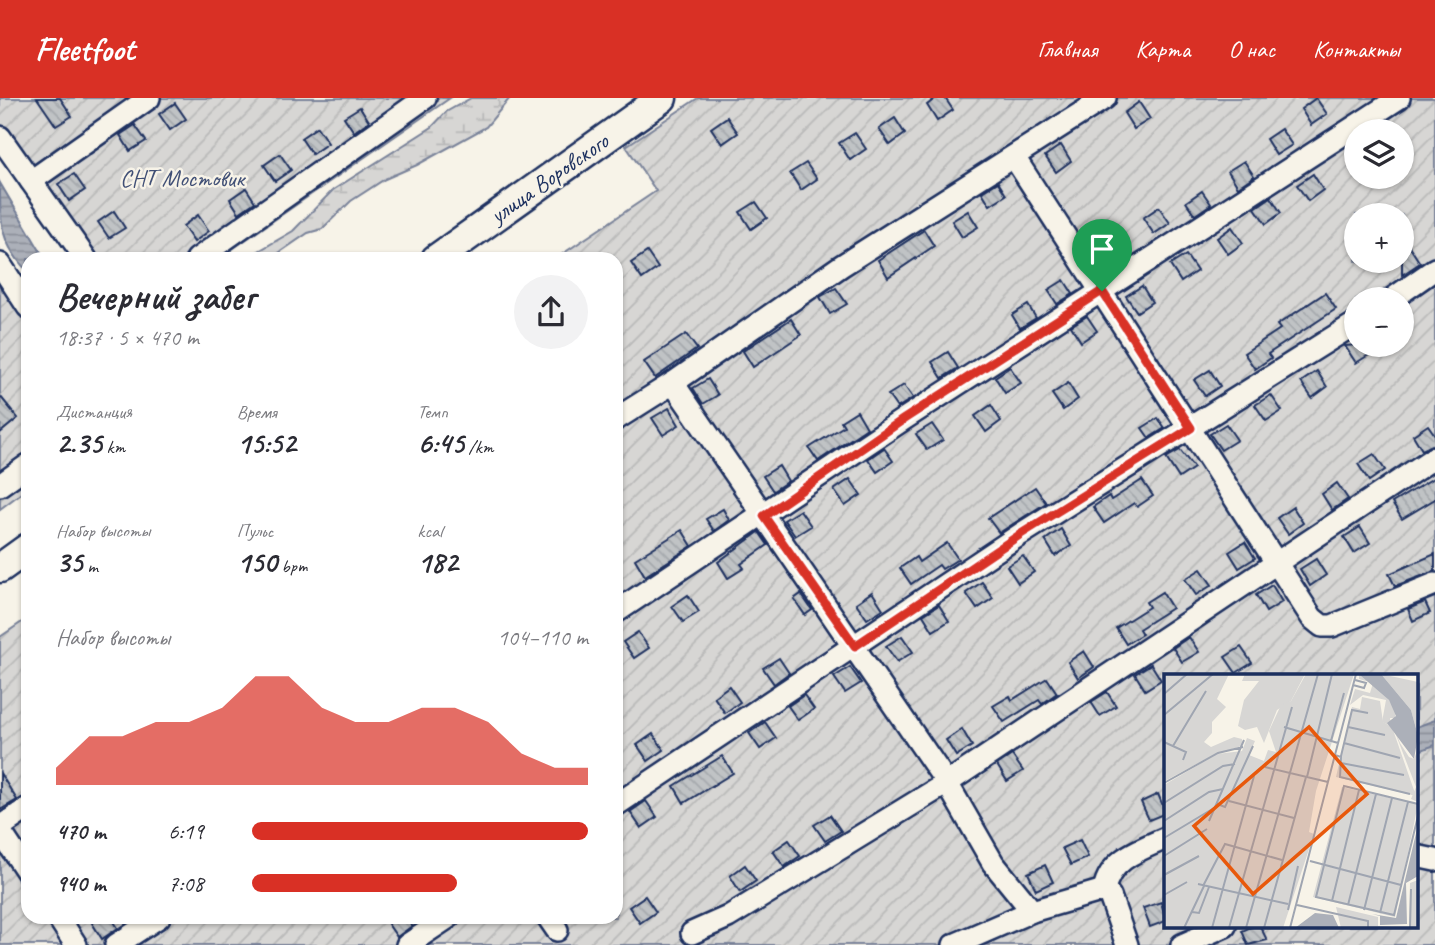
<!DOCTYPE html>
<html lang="ru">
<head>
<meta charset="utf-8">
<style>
	body { margin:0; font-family:Caveat,sans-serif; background:#f2f2f3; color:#2b2b33; height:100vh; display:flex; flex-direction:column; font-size:26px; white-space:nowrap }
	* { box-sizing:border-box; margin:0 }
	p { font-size:23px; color:#7c7c81 }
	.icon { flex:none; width:38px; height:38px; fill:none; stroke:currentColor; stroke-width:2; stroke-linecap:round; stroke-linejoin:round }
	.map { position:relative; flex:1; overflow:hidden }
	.details { position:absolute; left:21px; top:154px; width:602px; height:672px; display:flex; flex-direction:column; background:#fff; border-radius:21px; box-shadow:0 2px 5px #0004 }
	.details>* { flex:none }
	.buttons { position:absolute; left:1344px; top:21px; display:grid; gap:14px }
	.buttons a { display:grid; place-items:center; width:70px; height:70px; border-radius:50%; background:#fff; box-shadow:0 2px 5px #0004; font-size:35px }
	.pin { position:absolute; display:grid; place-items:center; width:60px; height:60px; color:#fff; margin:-72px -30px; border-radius:50% 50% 50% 0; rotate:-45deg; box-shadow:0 0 7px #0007 }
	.pin .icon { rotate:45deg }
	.round { display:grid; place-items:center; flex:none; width:74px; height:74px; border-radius:37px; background:#f2f2f3 }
	.head { display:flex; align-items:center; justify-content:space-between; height:119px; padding:0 35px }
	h1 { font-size:38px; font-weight:600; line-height:52px }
	.stats { display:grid; grid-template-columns:repeat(3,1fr); gap:10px; height:119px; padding:7px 35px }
	.stats div { display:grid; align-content:center }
	.stats b { font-size:30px; font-weight:600 }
	.stats small { font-size:19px; font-weight:400 }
	.stats p { font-size:19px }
	.chart { height:196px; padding:14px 35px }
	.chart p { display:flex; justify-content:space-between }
	.chart svg { width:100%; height:126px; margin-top:7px; fill:#d93025; opacity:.7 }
	ul { padding:0 35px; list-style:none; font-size:23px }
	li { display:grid; grid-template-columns:112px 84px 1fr; align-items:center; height:52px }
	li i { height:18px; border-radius:9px; background:#d93025 }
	header { display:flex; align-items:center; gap:42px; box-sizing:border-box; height:98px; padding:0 35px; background:#d93025; color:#fff }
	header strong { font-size:33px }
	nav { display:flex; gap:38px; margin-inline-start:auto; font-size:24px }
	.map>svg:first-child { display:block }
</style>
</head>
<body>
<header>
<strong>Fleetfoot</strong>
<nav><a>Главная</a><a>Карта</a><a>О нас</a><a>Контакты</a></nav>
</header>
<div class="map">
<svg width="1435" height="847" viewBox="0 0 1435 847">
	<defs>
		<pattern id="wetland-marsh" width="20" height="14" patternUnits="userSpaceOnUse" patternTransform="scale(1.75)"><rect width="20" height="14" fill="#d7d6d4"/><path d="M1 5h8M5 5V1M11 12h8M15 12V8" fill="none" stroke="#b8b8b8"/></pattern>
		<pattern id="garden-furrows" width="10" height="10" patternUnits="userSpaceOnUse" patternTransform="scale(1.75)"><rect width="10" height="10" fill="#d7d6d4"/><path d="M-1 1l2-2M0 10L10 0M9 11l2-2" fill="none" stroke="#b8b8b8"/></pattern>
		<pattern id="water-rules" width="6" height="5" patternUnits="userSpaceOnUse" patternTransform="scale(1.75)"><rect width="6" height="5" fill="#acb0b9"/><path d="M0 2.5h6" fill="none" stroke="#8b909a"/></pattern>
		<pattern id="building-back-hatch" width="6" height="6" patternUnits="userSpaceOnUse" patternTransform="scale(1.75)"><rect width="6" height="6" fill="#c0c3c5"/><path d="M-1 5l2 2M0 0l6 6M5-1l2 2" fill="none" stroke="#a4a8ac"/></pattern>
	</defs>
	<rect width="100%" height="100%" fill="#f7f3e8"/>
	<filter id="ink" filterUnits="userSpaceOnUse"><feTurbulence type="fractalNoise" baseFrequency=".0143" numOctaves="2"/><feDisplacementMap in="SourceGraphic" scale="14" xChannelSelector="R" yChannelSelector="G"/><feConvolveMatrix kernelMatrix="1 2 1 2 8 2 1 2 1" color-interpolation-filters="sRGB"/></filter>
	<g filter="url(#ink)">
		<polygon fill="url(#wetland-marsh)" stroke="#798299" stroke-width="2" points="471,0 510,0 486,29 417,67 385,81 351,103 322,131 308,135 270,161 245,161 293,133 333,92 432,29 446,14"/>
		<g fill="url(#garden-furrows)" stroke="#798299" stroke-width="2" fill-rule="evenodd">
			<polygon points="0,0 450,0 218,161 80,161 0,48"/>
			<path d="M 698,0 L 1435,0 L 1435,847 L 0,847 L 0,539 L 28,520 L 28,819 L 616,819 L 616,161 L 555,161 L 656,93 L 626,48 ZM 1356,33 L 1402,33 L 1402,79 L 1356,79 ZM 1356,117 L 1402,117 L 1402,163 L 1356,163 ZM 1356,201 L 1402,201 L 1402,247 L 1356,247 ZM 1166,578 L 1416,578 L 1416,828 L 1166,828 Z"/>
			<polygon points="0,154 28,199 28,390 0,411"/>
		</g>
		<g fill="url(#water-rules)" stroke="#727c95" stroke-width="2">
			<path d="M 0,85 L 45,161 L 28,161 L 28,174 C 0,144 0,127 0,85 Z"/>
			<polygon points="1435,622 1435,647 1416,654 1416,629"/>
		</g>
		<g fill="url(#building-back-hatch)" stroke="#1b2f5e" stroke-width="2">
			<polygon points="37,0 60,0 72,18 56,28"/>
			<polygon points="936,0 945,0 953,12 937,23 927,7"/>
			<polygon points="1316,0 1327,16 1311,27 1301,11"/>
			<polygon points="1139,4 1150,21 1134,31 1124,15"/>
			<polygon points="175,5 186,21 170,32 159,16"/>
			<polygon points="360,9 369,23 354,34 344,19"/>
			<polygon points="727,19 738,35 722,46 711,30"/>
			<polygon points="895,20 905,36 890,47 879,31"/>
			<polygon points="135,27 146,43 130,53 120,37"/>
			<polygon points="317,29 328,45 312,56 301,40"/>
			<polygon points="1281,31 1292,47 1276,57 1266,41"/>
			<polygon points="855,35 866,51 850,62 839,45"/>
			<polygon points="1061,47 1071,63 1056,74 1045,58"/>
			<polygon points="280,56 291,72 275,83 264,67"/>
			<polygon points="1244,63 1254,78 1238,89 1228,73"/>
			<polygon points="806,65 817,81 801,92 790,75"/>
			<polygon points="74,76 85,92 69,103 58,86"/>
			<polygon points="1313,76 1323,92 1308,103 1297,87"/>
			<polygon points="998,84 1006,97 990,107 982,94"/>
			<polygon points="246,90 255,104 239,115 230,101"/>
			<polygon points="1202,93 1211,106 1195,117 1186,104"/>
			<polygon points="1271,99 1281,115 1266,126 1255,110"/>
			<polygon points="756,104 767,120 751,131 740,114"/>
			<polygon points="1159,109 1170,125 1154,136 1143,120"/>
			<polygon points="114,113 125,130 109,140 98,124"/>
			<polygon points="968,113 978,129 962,139 952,123"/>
			<polygon points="198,117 209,133 194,144 183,128"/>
			<polygon points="1232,129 1243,145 1228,156 1217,140"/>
			<polygon points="924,132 934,148 888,179 878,162"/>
			<polygon points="1402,137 1420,165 1402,177"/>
			<polygon points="1103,140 1114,156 1099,166 1088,150"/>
			<polygon points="647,154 658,170 642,181 631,165"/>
			<polygon points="1186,157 1197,173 1181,184 1170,167"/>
			<polygon points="1064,182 1073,196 1057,206 1048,192"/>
			<polygon points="1142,188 1152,204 1137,214 1126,198"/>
			<polygon points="836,190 847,206 830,216 820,199"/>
			<polygon points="1325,195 1336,211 1268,256 1271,260 1255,271 1244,255 1280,231 1277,227"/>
			<polygon points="1028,207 1036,220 1020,230 1012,217"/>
			<polygon points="1087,218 1097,233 1081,244 1071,228"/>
			<polygon points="791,221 801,237 753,269 743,253"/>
			<polygon points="686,236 697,251 655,280 644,264"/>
			<polygon points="1356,247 1367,247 1372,255 1356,265 1345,248"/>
			<polygon points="948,254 958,270 942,280 932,264"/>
			<polygon points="1010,269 1021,285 1005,295 995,279"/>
			<polygon points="1210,272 1220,288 1205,298 1194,282"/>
			<polygon points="1317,273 1327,289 1312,300 1301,284"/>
			<polygon points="708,281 718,297 703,306 693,290"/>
			<polygon points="1068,285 1078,301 1063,312 1052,296"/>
			<polygon points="904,287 913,300 897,310 888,297"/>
			<polygon points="1271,297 1282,313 1266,323 1255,307"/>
			<polygon points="0,298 18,320 0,335"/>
			<polygon points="991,307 1001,323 986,334 975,318"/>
			<polygon points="669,310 679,327 663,337 652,320"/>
			<polygon points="857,313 867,330 818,363 809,350 844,328 841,323"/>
			<polygon points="1158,320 1165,330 1149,340 1142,330"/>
			<polygon points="932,326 943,342 927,352 916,336"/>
			<polygon points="1226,326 1237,342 1221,352 1210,336"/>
			<polygon points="1428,327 1435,337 1435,346 1422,352 1413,337"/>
			<polygon points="884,350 893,363 877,374 868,361"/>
			<polygon points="1180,352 1194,370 1179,380 1166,360"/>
			<polygon points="1374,356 1385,372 1369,383 1358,366"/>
			<polygon points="779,368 788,383 773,393 763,378"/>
			<polygon points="1435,379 1435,401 1402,421 1392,405"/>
			<polygon points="850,381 861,397 845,408 834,392"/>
			<polygon points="1142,382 1153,398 1137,409 1134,405 1104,425 1093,409 1109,398 1111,402"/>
			<polygon points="1337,385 1348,401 1332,412 1322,396"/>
			<polygon points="1035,389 1046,405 999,435 988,420"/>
			<polygon points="1293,409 1303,425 1288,436 1277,420"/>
			<polygon points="723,411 729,422 714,433 706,421"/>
			<polygon points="800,412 811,428 795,438 784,422"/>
			<polygon points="1360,429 1370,445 1354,455 1344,439"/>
			<polygon points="1061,431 1071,448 1055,458 1045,442"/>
			<polygon points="682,432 692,448 645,478 635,461"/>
			<polygon points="759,434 768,447 741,466 744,470 728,480 718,464"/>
			<polygon points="1245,444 1255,460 1239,470 1229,454"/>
			<polygon points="947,445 958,461 942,471 939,467 911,486 900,470 916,459 919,464"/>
			<polygon points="1435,456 1435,473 1395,488 1389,476"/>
			<polygon points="1023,458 1034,474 1018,485 1007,468"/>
			<polygon points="1316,461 1326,477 1310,488 1300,471"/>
			<polygon points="1201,471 1212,487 1196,497 1185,481"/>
			<polygon points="982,484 993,500 977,511 966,495"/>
			<polygon points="1272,487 1282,504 1266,514 1256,497"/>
			<polygon points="872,494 883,511 867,521 856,505"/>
			<polygon points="1162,494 1172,510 1139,531 1142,536 1126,546 1116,530 1149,509 1146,504"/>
			<polygon points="801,496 812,512 805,517 794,501"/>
			<polygon points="688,497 699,514 683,524 672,508"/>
			<polygon points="1425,504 1430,515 1413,523 1408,511"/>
			<polygon points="939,507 949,523 933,533 923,517"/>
			<polygon points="638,534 649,550 634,560 623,544"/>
			<polygon points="902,538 913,554 897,564 886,548"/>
			<polygon points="1189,539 1199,554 1182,564 1173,550"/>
			<polygon points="1241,549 1252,565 1236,575 1225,559"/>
			<polygon points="1084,553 1094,569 1078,580 1068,564"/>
			<polygon points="779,560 789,575 774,586 763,570"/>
			<polygon points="1151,566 1161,582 1145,592 1135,576"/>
			<polygon points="850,569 861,585 845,595 834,579"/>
			<polygon points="1047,580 1057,595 1042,606 1039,602 1004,624 993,608 1010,598 1012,602"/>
			<polygon points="729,588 740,604 725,615 714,599"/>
			<polygon points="1107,594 1116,608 1100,618 1091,604"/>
			<polygon points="804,597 814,611 798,622 788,608"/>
			<polygon points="765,624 776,640 760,651 749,635"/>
			<polygon points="962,631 972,648 956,658 946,642"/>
			<polygon points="653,636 664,652 648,663 637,647"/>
			<polygon points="1012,657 1023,673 1007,683 997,667"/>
			<polygon points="722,658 733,675 684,705 674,688"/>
			<polygon points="0,675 17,702 0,712"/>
			<polygon points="1158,696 1166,715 1149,722 1141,704"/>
			<polygon points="646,703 657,719 641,730 630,714"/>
			<polygon points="830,717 841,733 825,743 814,727"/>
			<polygon points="789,742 800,758 784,769 773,753"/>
			<polygon points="1080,742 1088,759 1071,767 1062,750"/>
			<polygon points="745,767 756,783 740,794 730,778"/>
			<polygon points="1045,767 1053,784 1036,792 1028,775"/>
			<polygon points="645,798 656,814 640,825 629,809"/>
			<polygon points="1161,804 1166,823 1150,829 1143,810"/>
			<polygon points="101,819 111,819 118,830 102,841 92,825"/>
			<polygon points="398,819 406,819 412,828 397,839 388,826"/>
			<polygon points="1253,828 1260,828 1267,842 1248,847 1242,833"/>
		</g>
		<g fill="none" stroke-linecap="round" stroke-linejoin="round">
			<defs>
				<g id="minor">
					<polyline points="0,39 86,161"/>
					<polyline points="1014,59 1312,520 1322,528 1332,528 1435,486"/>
					<polyline points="31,83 149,0"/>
					<polyline points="197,161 425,0"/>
					<polyline points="0,166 28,209"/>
					<polyline points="1392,201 1435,171"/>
					<polyline points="673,285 947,685 993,765 1032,813"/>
					<polyline points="616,321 673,285 841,168 1105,0"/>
					<polyline points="0,387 28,367"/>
					<polyline points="616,514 904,321 1399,0"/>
					<polyline points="616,707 1021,436 1356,225"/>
					<polyline points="0,729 28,710"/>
					<polyline points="0,733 28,775"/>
					<polyline points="1416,758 1435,762"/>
					<path d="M 1104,792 C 1110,761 1139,752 1166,740"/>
					<polyline points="58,819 76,847"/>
					<polyline points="548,819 557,832"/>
					<polyline points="692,835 728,819 947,685 1435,359"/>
					<polyline points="116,847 159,819"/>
					<polyline points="407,847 449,819"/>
					<polyline points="954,847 1032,813 1104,792 1110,798 1127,847"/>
					<polyline points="1182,847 1225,828"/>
				</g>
				<g id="major">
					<polyline points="436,161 662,0"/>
					<polyline points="0,470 28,450"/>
				</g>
			</defs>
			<use href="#minor" stroke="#1b2f5e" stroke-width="26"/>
			<use href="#major" stroke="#1b2f5e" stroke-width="33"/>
			<use href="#minor" stroke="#f7f3e8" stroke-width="21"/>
			<use href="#major" stroke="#f7f3e8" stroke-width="28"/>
		</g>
	</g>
	<g fill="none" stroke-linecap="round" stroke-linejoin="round" filter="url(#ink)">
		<defs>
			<polygon id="route" points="1102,193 1191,330 1021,436 855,548 764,418 904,321"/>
		</defs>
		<use href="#route" stroke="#fff" stroke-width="14"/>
		<use href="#route" stroke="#d93025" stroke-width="9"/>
	</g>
	<g text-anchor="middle" stroke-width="5" stroke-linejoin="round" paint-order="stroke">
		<g font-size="24" fill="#415076" stroke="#f7f3e8">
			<text x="182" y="88">СНТ Мостовик</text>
		</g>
		<g font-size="24" fill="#1b2f5e" stroke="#f7f3e8">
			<text transform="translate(549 80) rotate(-35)" y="8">улица Воровского</text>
		</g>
	</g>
	<g transform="translate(1164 576)">
		<rect width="254" height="254" fill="#f7f3e8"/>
		<path d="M 81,0 L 141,0 L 127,27 L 113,36 L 100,69 L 93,53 L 81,56 L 74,52 L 80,26 L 95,7 L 78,7 ZM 195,0 L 210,9 L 225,26 L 232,38 L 231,44 L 226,44 L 227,51 L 229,52 L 236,69 L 245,83 L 250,85 L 254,74 L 254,128 L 247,125 L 252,113 L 229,53 L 218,48 L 222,26 L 199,21 L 186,31 L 191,15 L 206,19 L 209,9 L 195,5 ZM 217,0 L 254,8 L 254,62 L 247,36 Z" fill="#d7d6d4"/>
		<path d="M 0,0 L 65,0 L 53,25 L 62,33 L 48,48 L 48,59 L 40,68 L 47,73 L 70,63 L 78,65 L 78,72 L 51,80 L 1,107 ZM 142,0 L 190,0 L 152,117 L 145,158 L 150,160 L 119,254 L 0,254 L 0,111 L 53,80 L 78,77 L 83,64 L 91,67 L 85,81 L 100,87 L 104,76 L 112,78 L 105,57 L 117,31 L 127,27 ZM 198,23 L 216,27 L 219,48 L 228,53 L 252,122 L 172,103 L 188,33 L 196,35 ZM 178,113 L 254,130 L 231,243 L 149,223 ZM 254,206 L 254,254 L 245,254 L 246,209 ZM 172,233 L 214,243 L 214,252 L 241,254 L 177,254 Z" fill="#d7d6d4"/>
		<path d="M 217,0 L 247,36 L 254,62 L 250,85 L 223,49 L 232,42 L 225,26 L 196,1 ZM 254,151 L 254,202 L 242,209 L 243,250 L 216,251 L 216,242 L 208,240 L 232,244 ZM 151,239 L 169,241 L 175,254 L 131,254 Z" fill="#acb0b9"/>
		<path fill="none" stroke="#9fa5b1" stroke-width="2" d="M 189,11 L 200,14 L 202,9 L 191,6M 0,20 L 23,0M 0,41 L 49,0M 120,53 L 174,69M 184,53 L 221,61M 167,67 L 180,19M 0,68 L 22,78 L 19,86M 180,69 L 236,84M 9,72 L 42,17M 171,81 L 177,83 L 176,103 L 246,120M 177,82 L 188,36 L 204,39M 177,89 L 240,101M 101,93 L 164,108M 143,103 L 168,0M 0,109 L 54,79 L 79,73M 65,127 L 130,144M 0,129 L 59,92 L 71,90M 53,130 L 61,133 L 89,72M 254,130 L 180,112 L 152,223 L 230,241 L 254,142M 0,147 L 45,118 L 59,115M 45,147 L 80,66M 0,164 L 50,134M 0,182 L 43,155M 146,187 L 237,211M 0,201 L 35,182M 34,210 L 124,230M 39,212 L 61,170 L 118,186M 0,221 L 23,208M 168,227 L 195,116M 133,231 L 204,247 L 204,254M 184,231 L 212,120M 124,236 L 134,192M 200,236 L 228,124M 28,238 L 35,239 L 45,213M 216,239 L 244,128M 20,254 L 40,212M 48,254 L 90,102M 65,254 L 128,33M 82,254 L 154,0M 100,254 L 142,103M 126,254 L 192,0M 246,254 L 247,215"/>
		<path fill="#e8590c" fill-opacity="0.15" stroke="#e8590c" stroke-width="3.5" d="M 145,53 L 203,120 L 89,220 L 30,152 Z"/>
		<rect width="254" height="254" fill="none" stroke="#1b2f5e" stroke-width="3.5"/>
	</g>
</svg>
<div class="buttons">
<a><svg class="icon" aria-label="layers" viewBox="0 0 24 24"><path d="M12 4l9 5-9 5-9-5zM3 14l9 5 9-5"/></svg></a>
<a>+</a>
<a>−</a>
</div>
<div class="pin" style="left:1102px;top:193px;background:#1e9e55"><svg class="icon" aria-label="arrive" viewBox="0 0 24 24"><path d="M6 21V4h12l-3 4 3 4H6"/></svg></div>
<section class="details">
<div class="head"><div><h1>Вечерний забег</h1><p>18:37 · 5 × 470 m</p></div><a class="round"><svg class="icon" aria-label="share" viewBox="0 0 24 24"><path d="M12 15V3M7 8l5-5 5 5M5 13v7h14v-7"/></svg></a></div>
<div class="stats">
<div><p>Дистанция</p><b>2.35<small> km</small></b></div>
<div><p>Время</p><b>15:52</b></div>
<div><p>Темп</p><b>6:45<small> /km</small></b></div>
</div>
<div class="stats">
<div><p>Набор высоты</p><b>35<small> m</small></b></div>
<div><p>Пульс</p><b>150<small> bpm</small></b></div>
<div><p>kcal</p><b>182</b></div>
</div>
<div class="chart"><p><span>Набор высоты</span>104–110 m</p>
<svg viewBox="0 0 160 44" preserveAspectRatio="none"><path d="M0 44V38L10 27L20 27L30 22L40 22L50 17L60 6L70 6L80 17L90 22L100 22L110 17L120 17L130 22L140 33L150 38L160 38V44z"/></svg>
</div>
<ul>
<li><b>470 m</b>6:19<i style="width:100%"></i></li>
<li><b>940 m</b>7:08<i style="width:61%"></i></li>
</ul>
</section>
</div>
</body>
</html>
